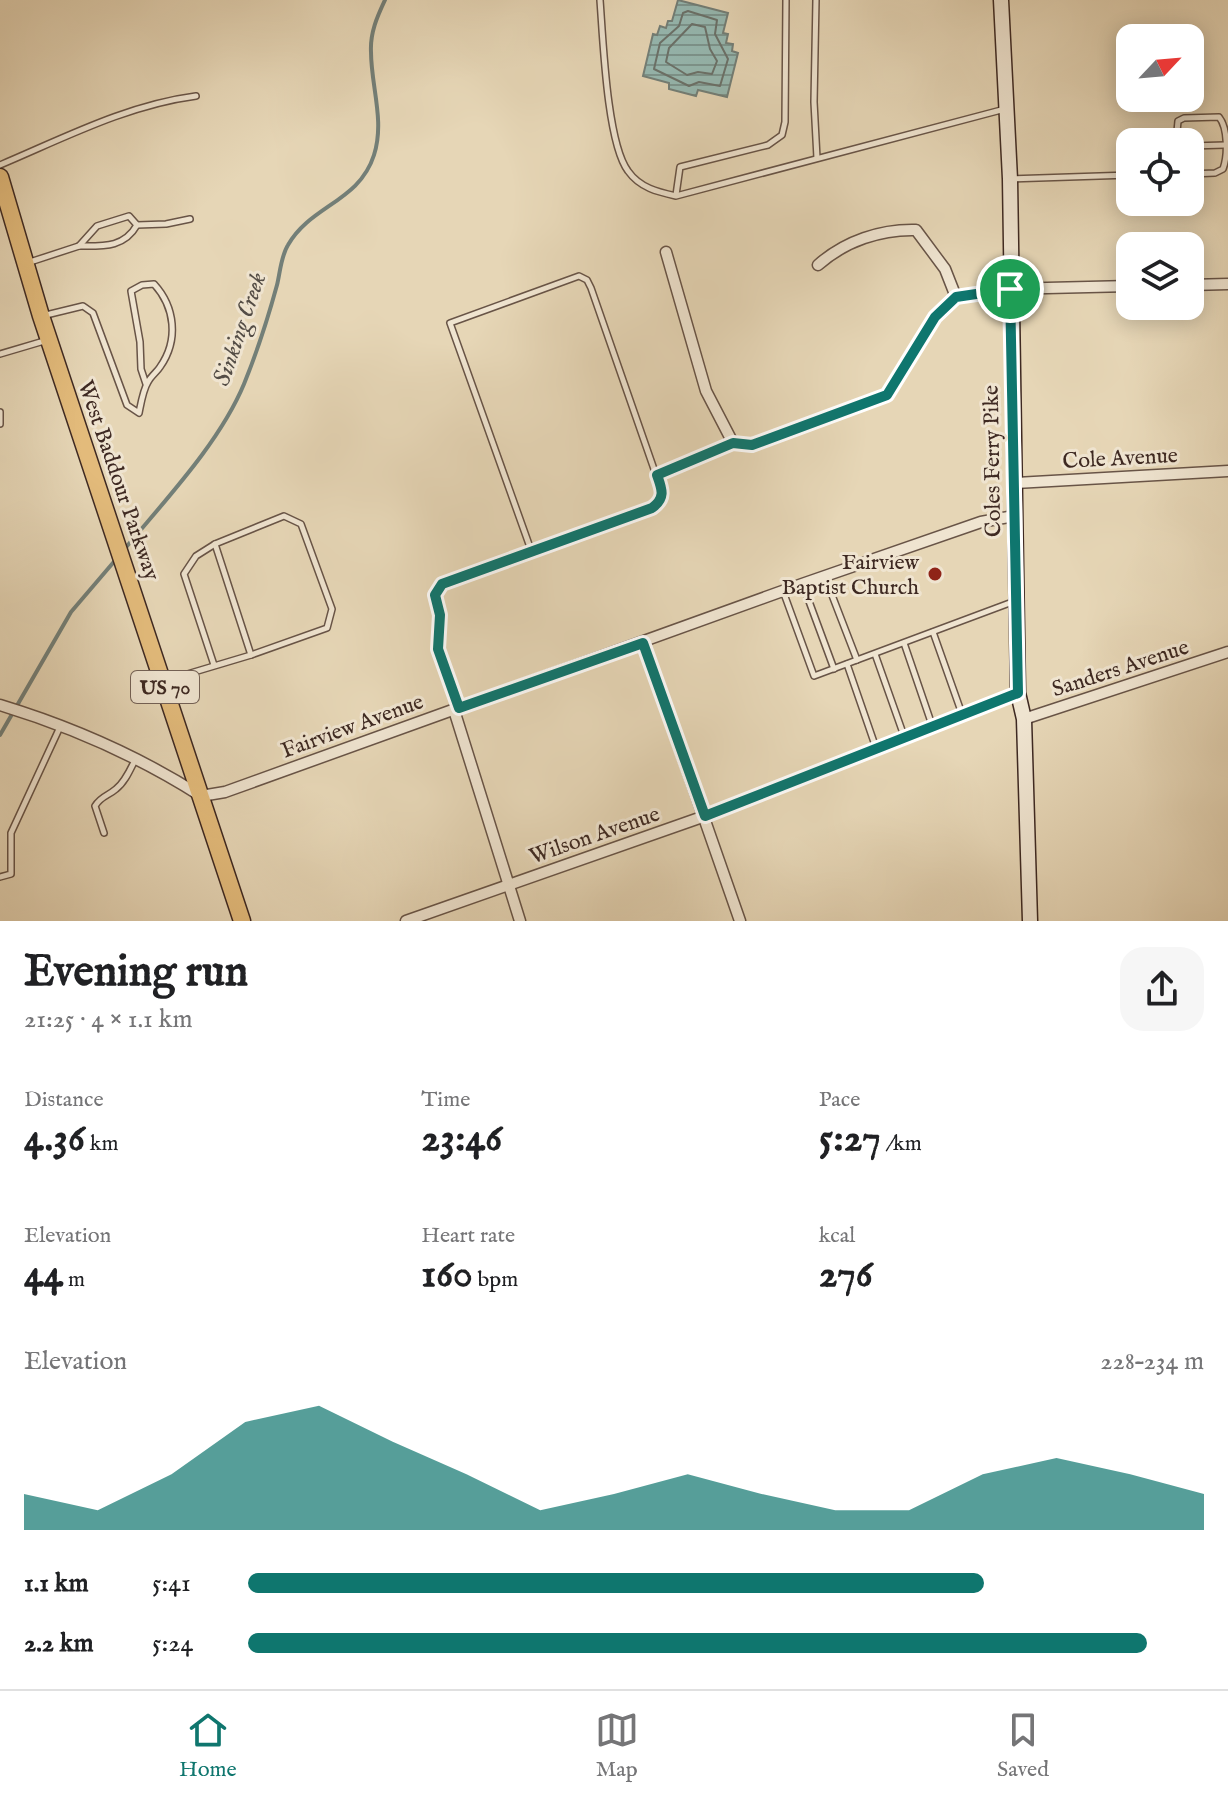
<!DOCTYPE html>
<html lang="en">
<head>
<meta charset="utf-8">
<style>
	body { margin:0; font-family:"IM FELL English",serif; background:#f6f6f6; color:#202124; height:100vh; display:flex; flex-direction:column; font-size:30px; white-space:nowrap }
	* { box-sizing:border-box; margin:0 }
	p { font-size:26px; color:#757577 }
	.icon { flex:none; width:44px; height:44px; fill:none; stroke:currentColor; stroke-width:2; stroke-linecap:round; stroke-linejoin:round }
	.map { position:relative; height:921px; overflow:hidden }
	.panel { display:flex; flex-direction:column; background:#fff; flex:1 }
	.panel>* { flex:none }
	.needle { width:52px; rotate:64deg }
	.fabs { position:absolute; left:1116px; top:24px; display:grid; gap:16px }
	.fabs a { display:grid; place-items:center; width:88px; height:88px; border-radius:16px; background:#fff; box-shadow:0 4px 20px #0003; font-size:40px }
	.pin { position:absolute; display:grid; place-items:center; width:68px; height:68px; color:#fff; margin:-34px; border:4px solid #fff; border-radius:50%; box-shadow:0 2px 8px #0007 }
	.round { display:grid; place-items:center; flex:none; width:84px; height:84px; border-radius:24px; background:#f6f6f6 }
	.summary { display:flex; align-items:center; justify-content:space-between; height:136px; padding:0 24px }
	h1 { font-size:44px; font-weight:800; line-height:60px }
	.metrics { display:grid; grid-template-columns:repeat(3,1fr); gap:12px; height:136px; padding:8px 24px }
	.metrics div { display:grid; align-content:center }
	.metrics b { font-size:40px; font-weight:800 }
	.metrics small { font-size:22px; font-weight:400 }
	.metrics p { font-size:22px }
	.chart { height:224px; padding:16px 24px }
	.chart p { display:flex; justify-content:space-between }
	.chart svg { width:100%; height:144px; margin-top:8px; fill:#0f766e; opacity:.7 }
	ul { padding:0 24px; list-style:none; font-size:26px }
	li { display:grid; grid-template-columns:128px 96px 1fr; align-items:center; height:60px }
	li i { height:20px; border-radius:10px; background:#0f766e }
	.menu { display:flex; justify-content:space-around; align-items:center; height:112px; border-top:2px solid #e0e0e0; background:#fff; font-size:22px; color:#757577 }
	.menu a { display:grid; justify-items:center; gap:4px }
	.menu .on { color:#0f766e }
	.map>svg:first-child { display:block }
</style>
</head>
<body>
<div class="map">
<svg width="1228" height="921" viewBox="0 0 1228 921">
	<defs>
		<pattern id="water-rules" width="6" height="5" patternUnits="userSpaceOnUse" patternTransform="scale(2)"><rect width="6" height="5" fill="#96b9b2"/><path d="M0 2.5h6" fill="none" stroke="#7c9690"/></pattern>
	</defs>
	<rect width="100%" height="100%" fill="#e6d6b6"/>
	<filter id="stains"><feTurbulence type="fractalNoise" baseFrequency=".0025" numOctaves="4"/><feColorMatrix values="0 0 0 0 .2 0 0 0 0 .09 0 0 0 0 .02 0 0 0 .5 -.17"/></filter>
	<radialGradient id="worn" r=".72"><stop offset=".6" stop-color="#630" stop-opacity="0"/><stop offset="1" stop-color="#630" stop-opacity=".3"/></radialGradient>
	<polygon fill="url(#water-rules)" stroke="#737f78" stroke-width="2" points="678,0 728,13 723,33 728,34 726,43 733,44 732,51 738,53 727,97 698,90 696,96 669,89 669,83 643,76 653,34 657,35 660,26 666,28 668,21 672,21"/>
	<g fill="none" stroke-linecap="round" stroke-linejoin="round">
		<g stroke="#6a716a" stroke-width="2">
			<polygon points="688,11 717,20 715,34 728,59 720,86 699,82 689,86 654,69 660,43 679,26 683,13"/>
			<polygon points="692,24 705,27 710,49 717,61 712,74 698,72 687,75 666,62 669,48"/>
		</g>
		<g stroke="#737f78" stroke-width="4">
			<path d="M 123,551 C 164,501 219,444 244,384 C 257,352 268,318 277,285 C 280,273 281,256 288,245 C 311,205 359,202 374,155 C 385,121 371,86 371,52 C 370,33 377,17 385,0"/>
			<polyline points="0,735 71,612 118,557"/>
		</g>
		<defs>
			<g id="lane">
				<path d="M 600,0 C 603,39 607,143 628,171 C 640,188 658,192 676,196 L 1005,109"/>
				<polyline points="816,0 814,102 817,158"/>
				<path d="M 1176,142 L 1178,121 L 1184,118 L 1219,117 C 1228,128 1228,155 1223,169 L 1215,173 L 1190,174"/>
				<polyline points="1190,146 1225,145"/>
				<path d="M 0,165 C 64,138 127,105 196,96"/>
				<polyline points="1011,179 1130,175"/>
				<polyline points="676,195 680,167 768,145 782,135 785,122 786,0"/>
				<path d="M 79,246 C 103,246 124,248 137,225"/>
				<polyline points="30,262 79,246 97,226 129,216 137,225 166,224 190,219"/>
				<path d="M 46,315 L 83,306 L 93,313 L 127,405 L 139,413 C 141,403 143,390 148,382 C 151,376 157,372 160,367 C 179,340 175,307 154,284 L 142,285 L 131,291 L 140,342 L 141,369 L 146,384"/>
				<polyline points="0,354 44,341"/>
				<polyline points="0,412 0,424"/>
				<polyline points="657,475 733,444"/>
				<polyline points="215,544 251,655"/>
				<polyline points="825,577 857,660"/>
				<polyline points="803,585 834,669"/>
				<polyline points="783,591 814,676 1015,601"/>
				<polyline points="933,632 962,714"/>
				<polyline points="904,643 932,725"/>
				<polyline points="875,654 904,736"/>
				<polyline points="847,664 876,748"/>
				<polyline points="164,681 251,655 327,628 332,609 301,524 284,516 215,544 196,556 184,574 214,665"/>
				<polyline points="459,707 438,649 440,615 435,595 442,584 652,508 660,503 663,495 591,288 587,280 579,276 450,323 531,550"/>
				<path d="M 104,833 L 95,806 C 101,796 108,796 116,789 C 125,782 130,770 135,760"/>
				<polyline points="0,877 11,874 11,833 60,727"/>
			</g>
			<g id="street">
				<polyline points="666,252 706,391 733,443 752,445 887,395 935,317 956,297 1010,289 1130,286"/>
				<path d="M 818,265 C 845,241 881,229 916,230 L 945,269 L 956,297"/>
				<polyline points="1190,285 1228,284"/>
				<polyline points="1014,483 1228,471"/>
				<polyline points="643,643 740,921"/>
				<path d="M 0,705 C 69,726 140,757 201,796 L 225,792 L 802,584 L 981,522 L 1014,516"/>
				<polyline points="454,710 520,921"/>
				<polyline points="1024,719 1228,652"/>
				<polyline points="406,921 705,816 1018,693"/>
			</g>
			<polyline id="secondary" points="1001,0 1010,179 1018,693 1024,719 1030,921"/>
			<polyline id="primary" points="0,177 41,316 242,921"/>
		</defs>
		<use href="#lane" stroke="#685447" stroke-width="8"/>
		<use href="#street" stroke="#685447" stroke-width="13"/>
		<use href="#secondary" stroke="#3e2922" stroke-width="17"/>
		<use href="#primary" stroke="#3e2922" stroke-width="19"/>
		<use href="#lane" stroke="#efe4d0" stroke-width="5"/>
		<use href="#street" stroke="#efe4d0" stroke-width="10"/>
		<use href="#secondary" stroke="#efe4d0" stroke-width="14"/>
		<use href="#primary" stroke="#e3bb7b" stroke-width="16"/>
	</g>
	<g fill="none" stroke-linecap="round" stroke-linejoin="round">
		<defs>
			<path id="route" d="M 1010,289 L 1018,693 L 705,816 L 643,643 L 459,708 L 438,649 L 440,615 L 435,595 L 442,584 L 652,508 C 666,498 662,489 657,475 L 733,443 L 752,445 L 887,395 L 935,317 L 956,297 Z"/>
		</defs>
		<use href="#route" stroke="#fff" stroke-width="16"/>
		<use href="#route" stroke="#0f766e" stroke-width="10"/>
	</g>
	<circle fill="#8f2418" stroke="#efe4d0" stroke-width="3" cx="935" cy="574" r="8"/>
	<g text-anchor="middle" stroke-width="6" stroke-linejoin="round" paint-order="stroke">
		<rect fill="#efe4d0" stroke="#736156" stroke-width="2" x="131" y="671" width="68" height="32" rx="6"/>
		<g font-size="20" font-weight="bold" fill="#3e2922">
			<text x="165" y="694">US 70</text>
		</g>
		<g font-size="22" fill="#3e2922" stroke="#efe4d0">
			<text transform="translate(1120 457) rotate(-3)" y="8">Cole Avenue</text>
			<text transform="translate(991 461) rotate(-91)" y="8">Coles Ferry Pike</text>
			<text transform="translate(120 480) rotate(71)" y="8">West Baddour Parkway</text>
			<text transform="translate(1120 667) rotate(-18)" y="8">Sanders Avenue</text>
			<text transform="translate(352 725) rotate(-20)" y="8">Fairview Avenue</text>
			<text transform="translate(594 834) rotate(-19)" y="8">Wilson Avenue</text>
		</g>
		<g font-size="22" fill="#3e2922" stroke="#efe4d0" text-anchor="end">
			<text x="919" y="569">Fairview<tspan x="919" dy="25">Baptist Church</tspan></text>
		</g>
		<g font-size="24" font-style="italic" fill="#544d46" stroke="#efe4d0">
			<text transform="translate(239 329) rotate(-71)" y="8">Sinking Creek</text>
		</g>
	</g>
	<rect width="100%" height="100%" filter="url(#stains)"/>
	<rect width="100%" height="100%" fill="url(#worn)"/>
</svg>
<div class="fabs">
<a><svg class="needle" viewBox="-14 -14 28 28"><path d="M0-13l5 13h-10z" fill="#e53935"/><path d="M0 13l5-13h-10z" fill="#757577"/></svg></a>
<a><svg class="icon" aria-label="locate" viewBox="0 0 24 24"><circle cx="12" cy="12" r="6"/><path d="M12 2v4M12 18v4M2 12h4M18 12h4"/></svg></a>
<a><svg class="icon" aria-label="layers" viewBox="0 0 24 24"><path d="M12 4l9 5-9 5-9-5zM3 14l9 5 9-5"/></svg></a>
</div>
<div class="pin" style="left:1010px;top:289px;background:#1e9e55"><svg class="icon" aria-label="arrive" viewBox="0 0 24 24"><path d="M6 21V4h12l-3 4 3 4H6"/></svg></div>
</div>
<section class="panel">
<div class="summary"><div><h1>Evening run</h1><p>21:25 · 4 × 1.1 km</p></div><a class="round"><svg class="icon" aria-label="share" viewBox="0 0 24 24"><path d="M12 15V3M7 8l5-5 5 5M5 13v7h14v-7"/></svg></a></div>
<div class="metrics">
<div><p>Distance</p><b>4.36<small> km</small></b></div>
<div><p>Time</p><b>23:46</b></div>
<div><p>Pace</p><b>5:27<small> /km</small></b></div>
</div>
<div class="metrics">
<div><p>Elevation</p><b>44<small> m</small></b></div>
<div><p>Heart rate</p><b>160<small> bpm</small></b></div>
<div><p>kcal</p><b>276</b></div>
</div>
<div class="chart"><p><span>Elevation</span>228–234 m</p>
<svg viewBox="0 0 160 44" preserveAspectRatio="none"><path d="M0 44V33L10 38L20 27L30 11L40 6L50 17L60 27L70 38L80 33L90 27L100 33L110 38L120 38L130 27L140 22L150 27L160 33V44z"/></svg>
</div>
<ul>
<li><b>1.1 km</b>5:41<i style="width:77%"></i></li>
<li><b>2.2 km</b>5:24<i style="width:94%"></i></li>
</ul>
</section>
<nav class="menu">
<a class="on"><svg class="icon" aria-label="home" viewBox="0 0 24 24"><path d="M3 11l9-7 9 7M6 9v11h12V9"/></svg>Home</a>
<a><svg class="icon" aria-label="map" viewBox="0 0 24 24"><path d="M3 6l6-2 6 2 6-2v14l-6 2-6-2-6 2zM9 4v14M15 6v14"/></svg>Map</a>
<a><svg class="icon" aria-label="saved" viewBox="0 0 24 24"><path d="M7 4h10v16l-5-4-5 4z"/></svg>Saved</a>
</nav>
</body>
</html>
